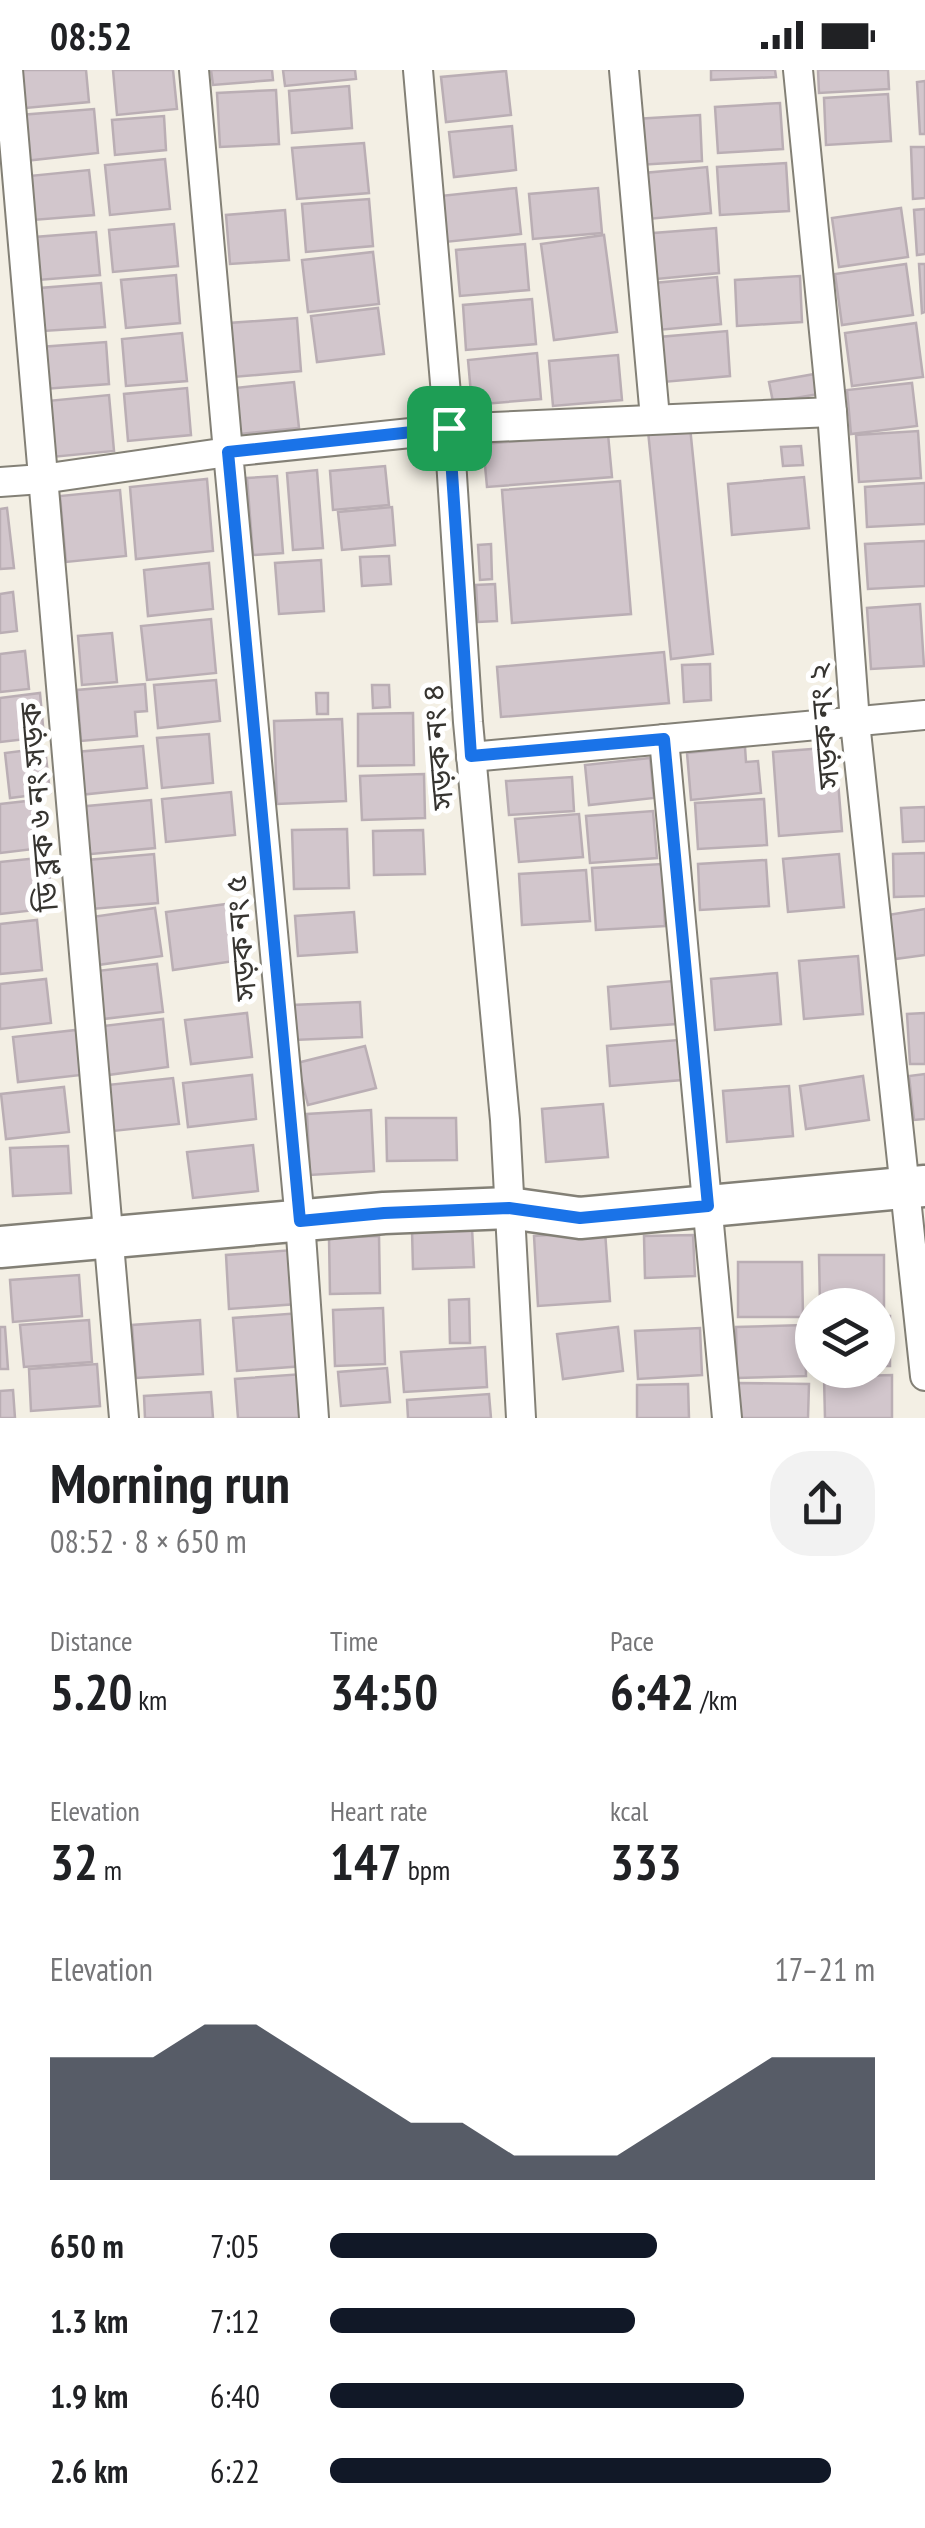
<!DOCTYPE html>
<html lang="en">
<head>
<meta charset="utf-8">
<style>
	body { margin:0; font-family:"PT Sans Narrow","Noto Sans Bengali",sans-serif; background:#f2f2f2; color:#202124; height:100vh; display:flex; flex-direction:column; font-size:38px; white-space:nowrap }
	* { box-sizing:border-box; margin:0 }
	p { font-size:32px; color:#757577 }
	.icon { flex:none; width:55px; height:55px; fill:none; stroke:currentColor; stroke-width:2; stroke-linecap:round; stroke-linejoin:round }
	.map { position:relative; height:1348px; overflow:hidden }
	.sheet { display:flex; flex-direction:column; background:#fff; flex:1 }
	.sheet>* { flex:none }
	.tools { position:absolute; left:795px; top:1218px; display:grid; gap:20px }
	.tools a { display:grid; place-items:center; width:100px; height:100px; border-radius:50%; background:#fff; box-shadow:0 5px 15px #0003; font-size:50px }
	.pin { position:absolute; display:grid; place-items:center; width:85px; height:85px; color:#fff; margin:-42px; border-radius:20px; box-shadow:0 5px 15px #0006 }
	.round { display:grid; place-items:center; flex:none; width:105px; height:105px; border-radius:40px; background:#f2f2f2 }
	.headline { display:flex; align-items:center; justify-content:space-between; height:170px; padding:0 50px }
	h1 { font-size:55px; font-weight:800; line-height:75px }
	.stats { display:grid; grid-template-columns:repeat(3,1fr); gap:15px; height:170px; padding:10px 50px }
	.stats div { display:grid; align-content:center }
	.stats b { font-size:50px; font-weight:800 }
	.stats small { font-size:28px; font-weight:400 }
	.stats p { font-size:28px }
	.chart { height:280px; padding:20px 50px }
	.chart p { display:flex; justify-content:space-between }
	.chart svg { width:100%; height:180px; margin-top:10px; fill:#111827; opacity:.7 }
	ul { padding:0 50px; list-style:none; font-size:32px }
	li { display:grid; grid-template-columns:160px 120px 1fr; align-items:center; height:75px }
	li i { height:25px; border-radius:12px; background:#111827 }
	.status { display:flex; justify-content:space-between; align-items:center; height:70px; padding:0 50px; background:#fff; direction:ltr }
	.status svg { height:28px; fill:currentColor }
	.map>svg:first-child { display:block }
</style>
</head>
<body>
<div class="status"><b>08:52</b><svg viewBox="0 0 49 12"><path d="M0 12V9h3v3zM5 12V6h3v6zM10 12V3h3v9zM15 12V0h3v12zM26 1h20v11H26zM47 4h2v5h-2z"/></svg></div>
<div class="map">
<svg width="925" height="1348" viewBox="0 0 925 1348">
	<rect width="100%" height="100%" fill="#f3efe4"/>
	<g fill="#d2c6cc" stroke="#baaeb4" stroke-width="2.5">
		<polygon points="11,0 86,0 89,32 15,39"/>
		<polygon points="113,0 173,0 177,39 117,45"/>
		<polygon points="211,0 272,0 273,10 213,15"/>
		<polygon points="283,0 355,0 356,9 285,16"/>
		<polygon points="711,0 775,0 776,7 711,10"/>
		<polygon points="818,0 888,0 889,19 819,23"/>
		<polygon points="506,1 511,45 446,52 441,7"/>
		<polygon points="925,11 925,64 920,64 917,12"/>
		<polygon points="349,16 352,58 292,63 289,21"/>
		<polygon points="276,20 279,74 220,77 217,23"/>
		<polygon points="888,24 891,71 826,75 824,28"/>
		<polygon points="780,33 783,79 718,83 715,37"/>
		<polygon points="94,39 98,83 24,91 20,45"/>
		<polygon points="700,45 702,91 638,95 635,49"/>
		<polygon points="164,46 166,80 115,85 112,50"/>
		<polygon points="512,56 516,100 454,107 449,62"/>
		<polygon points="364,73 369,123 297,129 292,78"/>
		<polygon points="911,77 925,77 925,128 913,129"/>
		<polygon points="165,89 170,139 110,145 105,95"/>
		<polygon points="786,93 789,141 720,145 717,97"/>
		<polygon points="707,97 711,143 648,149 644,103"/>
		<polygon points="89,100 94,145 33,150 29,106"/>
		<polygon points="516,118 521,164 445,172 440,126"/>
		<polygon points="598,118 602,163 533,169 529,124"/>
		<polygon points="369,129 373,176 306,182 302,134"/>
		<polygon points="901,138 908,187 839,197 832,148"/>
		<polygon points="925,139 925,184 917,185 914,140"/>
		<polygon points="285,140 289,190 230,194 226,145"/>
		<polygon points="174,154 178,196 113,202 109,160"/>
		<polygon points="716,158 719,203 646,210 641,164"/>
		<polygon points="96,162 100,205 38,210 35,167"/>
		<polygon points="604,165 617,262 554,270 541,174"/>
		<polygon points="525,174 529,220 460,226 456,180"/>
		<polygon points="373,182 379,234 308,242 302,190"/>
		<polygon points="906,194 913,245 842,255 835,204"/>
		<polygon points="919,194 925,194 925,242 922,243"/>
		<polygon points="176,205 180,253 126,258 121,210"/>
		<polygon points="800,206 802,252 737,256 735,210"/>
		<polygon points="717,207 721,254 658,260 654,213"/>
		<polygon points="101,213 105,257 43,261 40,218"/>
		<polygon points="532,229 536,274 466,280 463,235"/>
		<polygon points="378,238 384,284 317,292 311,246"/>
		<polygon points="297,248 301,301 233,307 229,253"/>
		<polygon points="916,253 923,307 852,316 845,263"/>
		<polygon points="727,261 730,306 663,312 659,267"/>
		<polygon points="182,263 187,311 126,316 122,269"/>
		<polygon points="106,272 109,314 44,319 40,277"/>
		<polygon points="537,283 541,329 472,335 468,290"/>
		<polygon points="618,285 622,330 553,336 549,291"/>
		<polygon points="820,303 824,323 773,332 769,312"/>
		<polygon points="294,312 299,358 240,364 235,318"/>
		<polygon points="912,313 917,356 851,364 847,320"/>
		<polygon points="187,318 191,365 128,371 124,324"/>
		<polygon points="109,325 114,381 52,387 47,331"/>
		<polygon points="690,357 713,584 671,589 648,361"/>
		<polygon points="918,361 921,408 859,412 856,365"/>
		<polygon points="608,364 612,407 487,417 483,374"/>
		<polygon points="801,376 803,395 783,396 781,377"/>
		<polygon points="385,396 389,435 333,440 330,401"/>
		<polygon points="317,400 323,478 293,480 287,403"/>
		<polygon points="277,406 283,483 253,485 247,408"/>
		<polygon points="804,407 809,458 732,465 728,414"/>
		<polygon points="207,409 213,481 136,489 130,417"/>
		<polygon points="620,411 631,544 512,553 502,420"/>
		<polygon points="925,413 925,454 867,457 865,417"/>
		<polygon points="120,420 126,486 66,492 60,426"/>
		<polygon points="392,437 395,475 342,480 338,442"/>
		<polygon points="7,438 14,498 0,499 0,439"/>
		<polygon points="925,471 925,516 868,519 865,474"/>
		<polygon points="491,474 492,509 480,510 478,475"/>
		<polygon points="389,486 391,514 362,516 360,487"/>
		<polygon points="321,490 324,541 279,544 275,493"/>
		<polygon points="209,493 213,539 148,546 144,500"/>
		<polygon points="495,514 497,551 478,552 476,515"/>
		<polygon points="13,522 17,561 0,563 0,524"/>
		<polygon points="920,534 924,596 871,599 867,538"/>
		<polygon points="211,549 216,603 147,610 141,556"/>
		<polygon points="112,563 117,612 82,615 78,566"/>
		<polygon points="25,581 29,619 0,622 0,584"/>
		<polygon points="664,582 669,633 501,647 497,597"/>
		<polygon points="710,594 711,630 684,632 682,595"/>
		<polygon points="216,610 220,651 158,658 154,615"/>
		<polygon points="145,614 147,641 135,642 137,666 81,671 77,620"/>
		<polygon points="372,615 389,615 390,637 373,638"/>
		<polygon points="40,623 44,667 0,672 0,628"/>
		<polygon points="316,623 328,623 328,644 317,644"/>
		<polygon points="413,643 414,695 358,696 358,644"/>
		<polygon points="342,649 346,731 277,734 274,651"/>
		<polygon points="209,664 213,713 162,718 157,668"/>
		<polygon points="143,676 147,718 79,725 76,682"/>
		<polygon points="745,677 746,692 758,691 761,723 691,730 687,683"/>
		<polygon points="45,678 50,723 10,728 5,683"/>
		<polygon points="824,678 826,711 838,711 842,761 779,766 773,682"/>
		<polygon points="650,688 654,728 589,735 585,695"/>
		<polygon points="424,704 425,748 362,750 360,706"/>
		<polygon points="572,707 574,741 509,745 506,711"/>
		<polygon points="231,722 235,765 166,772 162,729"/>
		<polygon points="764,729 767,775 698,779 695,733"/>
		<polygon points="36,730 42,778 0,783 0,734"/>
		<polygon points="151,730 155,778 81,785 77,737"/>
		<polygon points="925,737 925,771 903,772 901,738"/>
		<polygon points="653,741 657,788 590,793 586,746"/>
		<polygon points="579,744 583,787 519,792 515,749"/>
		<polygon points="347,759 349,818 294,819 292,760"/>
		<polygon points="423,760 425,804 374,805 373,761"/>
		<polygon points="925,783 925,826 894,827 893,784"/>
		<polygon points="154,784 158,833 92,839 87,790"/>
		<polygon points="839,784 844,837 788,842 783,789"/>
		<polygon points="47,787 53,838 0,844 0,792"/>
		<polygon points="766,790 769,836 700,840 698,794"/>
		<polygon points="662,794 665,856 596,860 592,798"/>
		<polygon points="586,800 590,851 522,855 519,804"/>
		<polygon points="234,833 241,890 173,900 166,842"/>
		<polygon points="155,838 162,886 98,895 92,847"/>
		<polygon points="925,839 925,885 895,889 888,845"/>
		<polygon points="354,842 357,882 298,886 295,846"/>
		<polygon points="37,850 42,900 0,904 0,854"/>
		<polygon points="858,886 863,944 804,949 799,891"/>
		<polygon points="157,894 163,942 103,949 97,901"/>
		<polygon points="777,903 781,954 715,960 711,909"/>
		<polygon points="46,909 51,953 0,959 0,914"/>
		<polygon points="673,911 676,954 611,959 608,917"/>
		<polygon points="360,932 362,967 294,970 292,935"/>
		<polygon points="247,943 252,987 191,994 185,950"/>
		<polygon points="925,943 925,994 910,994 907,944"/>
		<polygon points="163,949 168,997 108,1005 103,956"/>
		<polygon points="76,960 81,1005 18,1012 13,967"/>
		<polygon points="678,970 682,1010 610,1016 607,976"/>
		<polygon points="365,976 376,1018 308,1035 297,993"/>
		<polygon points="925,1004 925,1049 914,1050 909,1006"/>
		<polygon points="252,1005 256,1049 188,1057 183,1013"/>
		<polygon points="863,1006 869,1050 806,1059 800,1016"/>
		<polygon points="173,1008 179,1054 113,1061 107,1015"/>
		<polygon points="789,1016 793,1066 727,1072 723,1021"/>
		<polygon points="64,1017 69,1062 6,1069 1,1024"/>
		<polygon points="603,1034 608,1087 546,1092 542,1039"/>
		<polygon points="371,1040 374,1101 310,1105 307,1044"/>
		<polygon points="386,1048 456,1048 457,1090 387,1091"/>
		<polygon points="253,1075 258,1121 193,1128 187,1082"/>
		<polygon points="68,1076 71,1123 13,1126 10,1078"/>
		<polygon points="472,1158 474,1197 413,1199 412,1160"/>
		<polygon points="605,1161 610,1231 538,1236 534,1166"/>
		<polygon points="693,1165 695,1206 645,1208 644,1166"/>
		<polygon points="379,1166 380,1223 330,1224 329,1168"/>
		<polygon points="293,1180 297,1234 229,1239 226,1185"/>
		<polygon points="819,1185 884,1185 884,1240 878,1240 878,1235 820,1235"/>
		<polygon points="738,1192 802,1192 803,1247 738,1247"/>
		<polygon points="79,1205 82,1246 13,1252 10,1210"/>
		<polygon points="469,1229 470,1273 450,1273 449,1230"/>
		<polygon points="383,1238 385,1294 335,1296 333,1240"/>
		<polygon points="300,1243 304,1296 237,1301 233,1248"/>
		<rect x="878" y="1246" width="12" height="50"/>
		<polygon points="89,1250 92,1292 24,1297 20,1255"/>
		<polygon points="200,1250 203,1304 136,1308 132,1255"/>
		<polygon points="805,1255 806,1306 737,1308 736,1257"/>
		<polygon points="0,1257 5,1257 8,1299 0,1299"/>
		<polygon points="618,1257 623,1301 563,1309 557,1264"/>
		<polygon points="700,1258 702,1305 638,1309 635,1261"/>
		<polygon points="485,1277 487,1317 404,1322 401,1282"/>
		<polygon points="97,1294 100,1336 31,1341 29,1299"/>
		<polygon points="387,1298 390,1332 341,1336 338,1302"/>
		<polygon points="303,1304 306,1348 238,1348 235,1309"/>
		<polygon points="892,1305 892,1348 825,1348 824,1307"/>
		<polygon points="737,1313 809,1314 808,1348 736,1348"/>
		<polygon points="688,1314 689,1348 637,1348 637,1315"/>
		<polygon points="13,1320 15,1348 0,1348 0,1321"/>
		<polygon points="211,1322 213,1348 145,1348 144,1326"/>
		<polygon points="489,1324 491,1348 408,1348 407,1330"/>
	</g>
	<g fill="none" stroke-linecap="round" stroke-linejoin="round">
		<defs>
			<g id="street">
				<polyline points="8,0 124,1348"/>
				<polyline points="418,0 449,359 468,652 505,1050 521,1348"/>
				<polyline points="624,0 655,348"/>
				<polyline points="798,0 832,342 855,652 925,1306"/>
				<polyline points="0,412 42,409 228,382 194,0"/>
				<polyline points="664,669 727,1348"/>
				<polyline points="471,687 925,645"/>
				<polyline points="314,1348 300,1151 228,382 449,359 832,342"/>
			</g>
			<polyline id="secondary" points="0,1177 384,1143 509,1138 580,1148 925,1116"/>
		</defs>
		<use href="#street" stroke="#838076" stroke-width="32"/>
		<use href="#secondary" stroke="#838076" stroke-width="45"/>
		<use href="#street" stroke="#fff" stroke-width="28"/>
		<use href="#secondary" stroke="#fff" stroke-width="40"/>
	</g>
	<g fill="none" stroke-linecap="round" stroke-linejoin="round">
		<defs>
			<polygon id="route" points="449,358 471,686 664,669 708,1136 580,1148 509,1138 384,1143 300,1151 228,382"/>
		</defs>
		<use href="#route" stroke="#fff" stroke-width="20"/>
		<use href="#route" stroke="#1a73e8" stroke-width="12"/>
	</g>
	<g text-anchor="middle" stroke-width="10" stroke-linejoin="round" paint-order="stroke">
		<g font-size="30" fill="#363430" stroke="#fff">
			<text transform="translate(824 656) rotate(-95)" y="10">সড়ক নং ২</text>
			<text transform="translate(438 677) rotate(-95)" y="10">সড়ক নং ৪</text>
			<text transform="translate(39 737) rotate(-95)" y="10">ডি ব্লক ৬ নং সড়ক</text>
			<text transform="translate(241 868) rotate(-95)" y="10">সড়ক নং ৫</text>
		</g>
	</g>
</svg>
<div class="tools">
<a><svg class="icon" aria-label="layers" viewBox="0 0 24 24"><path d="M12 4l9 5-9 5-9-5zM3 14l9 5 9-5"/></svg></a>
</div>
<div class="pin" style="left:449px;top:358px;background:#1e9e55"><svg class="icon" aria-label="arrive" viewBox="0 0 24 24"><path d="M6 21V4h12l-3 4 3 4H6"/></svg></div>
</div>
<section class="sheet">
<div class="headline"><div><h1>Morning run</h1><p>08:52 · 8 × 650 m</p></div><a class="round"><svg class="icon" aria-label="share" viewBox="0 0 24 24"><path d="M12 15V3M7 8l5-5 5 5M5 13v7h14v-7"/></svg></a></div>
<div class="stats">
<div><p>Distance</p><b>5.20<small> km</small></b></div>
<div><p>Time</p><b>34:50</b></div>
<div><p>Pace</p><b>6:42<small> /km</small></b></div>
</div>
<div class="stats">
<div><p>Elevation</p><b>32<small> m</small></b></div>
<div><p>Heart rate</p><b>147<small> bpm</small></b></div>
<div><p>kcal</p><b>333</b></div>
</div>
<div class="chart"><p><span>Elevation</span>17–21 m</p>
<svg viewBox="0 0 160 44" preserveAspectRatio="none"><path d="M0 44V14L10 14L20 14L30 6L40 6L50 14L60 22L70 30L80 30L90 38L100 38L110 38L120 30L130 22L140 14L150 14L160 14V44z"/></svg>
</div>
<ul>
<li><b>650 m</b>7:05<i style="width:60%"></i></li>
<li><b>1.3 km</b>7:12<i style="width:56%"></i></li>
<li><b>1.9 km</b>6:40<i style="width:76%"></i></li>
<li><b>2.6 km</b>6:22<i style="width:92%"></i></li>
</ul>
</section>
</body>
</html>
